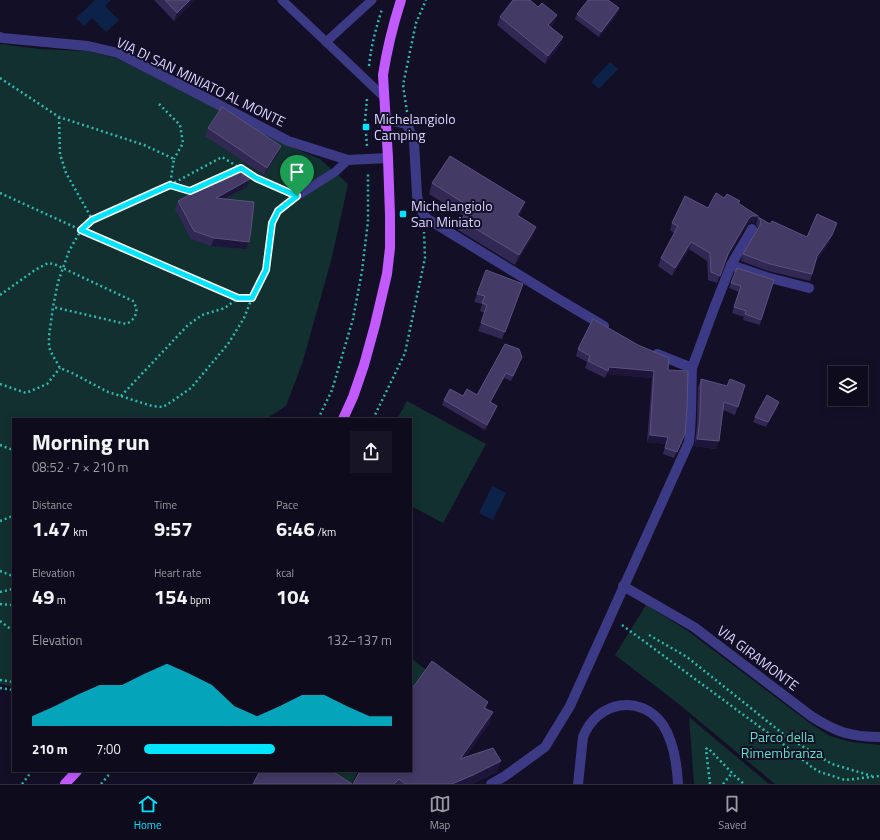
<!DOCTYPE html>
<html lang="en">
<head>
<meta charset="utf-8">
<style>
	body { margin:0; font-family:"Titillium Web",sans-serif; background:#171425; color:#f1f3f6; height:100vh; display:flex; flex-direction:column; font-size:15px; white-space:nowrap }
	* { box-sizing:border-box; margin:0 }
	p { font-size:13px; color:#9b9ba3 }
	.icon { flex:none; width:22px; height:22px; fill:none; stroke:currentColor; stroke-width:2; stroke-linecap:round; stroke-linejoin:round }
	.map { position:relative; flex:1; overflow:hidden }
	.side { position:absolute; left:12px; top:418px; width:400px; height:354px; display:flex; flex-direction:column; background:#0e0b1c; border-radius:0px; box-shadow:0 2px 10px #0003,0 0 0 1px #2e2b3b }
	.side>* { flex:none }
	.buttons { position:absolute; left:828px; top:366px; display:grid; gap:8px }
	.buttons a { display:grid; place-items:center; width:40px; height:40px; border-radius:0px; background:#0e0b1c; box-shadow:0 2px 10px #0003,0 0 0 1px #2e2b3b; font-size:20px }
	.pin { position:absolute; display:grid; place-items:center; width:34px; height:34px; color:#fff; margin:-41px -17px; border-radius:50% 50% 50% 0; rotate:-45deg; box-shadow:0 0 4px #0007 }
	.pin .icon { rotate:45deg }
	.round { display:grid; place-items:center; flex:none; width:42px; height:42px; border-radius:0px; background:#171425 }
	.overview { display:flex; align-items:center; justify-content:space-between; height:68px; padding:0 20px }
	h1 { font-size:22px; font-weight:700; line-height:30px }
	.metrics { display:grid; grid-template-columns:repeat(3,1fr); gap:6px; height:68px; padding:4px 20px }
	.metrics div { display:grid; align-content:center }
	.metrics b { font-size:20px; font-weight:700 }
	.metrics small { font-size:11px; font-weight:400 }
	.metrics p { font-size:11px }
	.chart { height:112px; padding:8px 20px }
	.chart p { display:flex; justify-content:space-between }
	.chart svg { width:100%; height:72px; margin-top:4px; fill:#00e5ff; opacity:.7 }
	ul { padding:0 20px; list-style:none; font-size:13px }
	li { display:grid; grid-template-columns:64px 48px 1fr; align-items:center; height:30px }
	li i { height:10px; border-radius:5px; background:#00e5ff }
	.menu { display:flex; justify-content:space-around; align-items:center; height:56px; border-top:1px solid #2e2b3b; background:#0e0b1c; font-size:11px; color:#9b9ba3 }
	.menu a { display:grid; justify-items:center; gap:2px }
	.menu .current { color:#00e5ff }
	.map>svg:first-child { display:block }
</style>
</head>
<body>
<div class="map">
<svg width="880" height="784" viewBox="0 0 880 784">
	<rect width="100%" height="100%" fill="#130f26"/>
	<g fill="#12302f">
		<polygon points="0,44 40,49 87,51 116,58 203,101 289,146 320,159 348,184 332,257 303,361 286,406 266,419 13,419 13,687 0,684"/>
		<polygon points="407,401 486,444 443,523 411,506 411,419 397,419"/>
		<polygon points="646,605 688,631 811,724 830,736 851,742 880,745 880,784 775,784 680,705 615,655"/>
		<polygon points="411,658 426,670 411,691"/>
		<polygon points="689,717 769,784 694,784"/>
		<polygon points="316,771 358,771 352,784"/>
	</g>
	<g fill="#0c2248">
		<polygon points="95,0 111,0 105,6 119,20 106,32 92,18 84,26 76,18"/>
		<polygon points="610,62 618,69 599,89 591,82"/>
		<polygon points="492,486 506,493 493,520 479,513"/>
	</g>
	<g fill="none" stroke-linecap="round" stroke-linejoin="round">
		<g stroke="#2fb8b0" stroke-width="2.5" stroke-dasharray="2 3" stroke-linecap="butt">
			<path d="M 369,66 C 371,46 376,28 382,9"/>
			<polyline points="0,78 59,117 144,145 174,159 170,185"/>
			<polyline points="367,99 365,121 367,146"/>
			<polyline points="159,104 180,125 183,143 174,159"/>
			<polyline points="407,112 403,85 416,23 426,0"/>
			<polyline points="59,117 60,154 66,173 92,219"/>
			<polyline points="226,175 190,191 170,185 92,219 81,230 69,251 58,282 53,307 49,336 49,347 52,354 60,368 72,373 108,392 152,406 163,407 171,402 191,388 228,344 244,318 252,298 266,270 271,223 278,211 287,204"/>
			<polyline points="170,185 222,157 256,178 286,191"/>
			<polyline points="0,193 81,230 238,298 252,298"/>
			<path d="M 0,295 L 35,270 L 48,263 L 54,264 L 133,301 C 133,301 136,307 136,307 C 138,315 132,322 126,324 L 53,307"/>
			<polyline points="0,384 26,393 47,384 60,368"/>
			<polyline points="121,396 188,325 202,315 225,308 238,298"/>
			<polyline points="318,419 332,390 353,319 362,271 368,221 368,173"/>
			<polyline points="373,419 405,353 425,258 424,232"/>
			<polyline points="0,445 13,450"/>
			<polyline points="0,521 13,516"/>
			<polyline points="0,571 13,576"/>
			<polyline points="0,592 13,589"/>
			<polyline points="0,604 13,605"/>
			<polyline points="0,621 13,631"/>
			<polyline points="622,625 787,747 813,768 820,772 845,780 880,776"/>
			<polyline points="649,635 687,657 787,737 832,764 872,776"/>
			<polyline points="0,680 13,682"/>
			<polyline points="0,688 13,690"/>
			<polyline points="22,784 32,771"/>
			<polyline points="101,784 112,771"/>
			<polyline points="710,784 706,749 708,748 735,776 744,784"/>
			<polyline points="723,784 732,773"/>
		</g>
		<g stroke="#3d3a85" stroke-width="9">
			<polyline points="282,0 384,97"/>
			<polyline points="326,42 372,0"/>
			<polyline points="297,196 335,172 348,160"/>
		</g>
		<g stroke="#3d3a85" stroke-width="10">
			<polyline points="0,37 2,38 88,46 118,53 202,96 288,141 348,160 388,158"/>
			<polyline points="385,119 407,124 414,142 417,195 419,206 426,218 555,297 604,326"/>
			<polyline points="731,265 766,277 809,288"/>
			<polyline points="692,368 713,311 731,265 752,229"/>
			<path d="M 623,586 L 694,627 L 811,716 C 836,732 851,737 880,737"/>
			<path d="M 491,784 L 505,776 L 545,747 L 570,706 L 689,442 C 692,418 691,393 692,368 L 657,354"/>
			<path d="M 578,784 L 583,737 C 597,701 641,693 663,725 C 674,742 677,765 678,784"/>
		</g>
		<g stroke="#c25bff" stroke-width="10">
			<path d="M 343,419 L 353,397 L 364,365 L 375,325 L 387,274 L 390,248 L 390,215 L 388,158 L 383,75 C 387,49 393,25 401,0"/>
			<polyline points="65,784 77,771"/>
		</g>
	</g>
	<g fill="#312854">
		<polygon points="154,0 195,0 174,21"/>
		<polygon points="538,7 557,15 554,23 550,27 563,37 560,45 545,64 497,25 500,17"/>
		<polygon points="619,8 617,14 599,37 575,19 577,14"/>
		<polygon points="208,128 278,154 264,175 205,136"/>
		<polygon points="432,183 525,202 521,212 519,216 536,227 532,237 515,265 458,230 461,220 464,216 429,194"/>
		<polygon points="247,187 226,199 250,233 246,249 211,246 191,239 175,209 178,201"/>
		<polygon points="724,198 740,201 739,204 755,223 749,223 746,226 725,262 717,283 708,280 707,261 689,249 672,276 658,266 661,258 674,233 670,230 672,223 708,208"/>
		<polygon points="758,217 770,224 807,237 837,223 829,242 816,262 810,281 768,271 741,261 743,254 758,228 756,224"/>
		<polygon points="737,268 761,320 760,325 743,320 744,317 732,313 739,292 729,288"/>
		<polygon points="486,270 523,284 502,339 478,331 485,313 480,311 482,304 474,302"/>
		<polygon points="578,349 668,370 685,434 674,458 663,454 666,444 647,442 652,378 607,374 605,378 585,368 587,362 576,356"/>
		<polygon points="520,362 511,381 504,378 491,402 497,406 495,411 485,430 442,405 444,400 463,396 477,395"/>
		<polygon points="701,379 727,386 745,385 735,415 723,410 716,449 694,446 695,443 697,424 698,387"/>
		<polygon points="779,402 777,408 766,427 753,422 755,417"/>
		<polygon points="488,702 486,708 490,723 465,757 497,772 472,784 353,784"/>
	</g>
	<g fill="#1d163a">
		<polygon points="190,0 195,0 174,21 177,13"/>
		<polygon points="619,8 617,14 599,37 601,32"/>
		<polygon points="557,15 554,23 545,33 548,25"/>
		<polygon points="563,37 560,45 545,64 548,56"/>
		<polygon points="281,146 278,154 264,175 267,168"/>
		<polygon points="250,179 247,187 213,205 216,198"/>
		<polygon points="525,202 521,212 513,225 517,215"/>
		<polygon points="752,216 758,216 755,223 749,223 746,226 725,262 717,283 728,254 749,218"/>
		<polygon points="837,223 829,242 815,263 817,256"/>
		<polygon points="536,227 532,237 515,265 519,255"/>
		<polygon points="214,238 249,242 246,249 211,246"/>
		<polygon points="691,242 689,249 672,276 675,268"/>
		<polygon points="609,367 654,371 652,378 607,374 605,378"/>
		<polygon points="506,373 504,378 488,407 490,402"/>
		<polygon points="779,402 777,408 766,427 768,422"/>
		<polygon points="497,406 495,411 485,430 487,425"/>
		<polygon points="650,435 668,437 666,444 647,442"/>
		<polygon points="697,439 719,441 716,449 694,446"/>
		<polygon points="493,712 490,723 457,769 460,759"/>
		<polygon points="501,761 497,772 472,784 452,784"/>
	</g>
	<g fill="#433a66" stroke="#5a527e">
		<polygon points="165,0 190,0 177,13"/>
		<polygon points="513,0 530,0 538,7 542,3 557,15 548,25 563,37 548,56 500,17"/>
		<polygon points="588,0 608,0 619,8 601,32 577,14"/>
		<polygon points="222,107 281,146 267,168 208,128"/>
		<polygon points="450,156 525,202 517,215 536,227 519,255 461,220 470,207 432,183"/>
		<polygon points="243,166 250,179 216,198 254,202 251,230 249,242 214,238 194,231 178,201"/>
		<polygon points="716,193 724,198 727,194 740,201 738,203 758,216 752,216 749,218 728,254 720,276 711,272 710,253 691,242 675,268 661,258 678,226 672,223 685,196 708,208"/>
		<polygon points="817,214 837,223 832,235 817,256 812,274 770,264 743,254 760,225 761,221 758,217 770,224 772,221 807,237"/>
		<polygon points="737,268 774,280 761,320 745,314 746,311 734,307 741,286 731,283"/>
		<polygon points="486,270 523,284 505,332 481,323 487,305 482,303 485,296 477,294"/>
		<polygon points="593,319 638,345 669,358 668,370 688,371 687,408 685,434 677,452 665,448 668,437 650,435 654,371 609,367 608,371 588,361 590,356 578,349"/>
		<polygon points="505,344 519,349 522,357 513,376 506,373 490,402 497,406 487,425 444,400 450,389 463,396 467,389 477,395"/>
		<polygon points="701,379 727,386 730,379 745,385 738,407 724,402 719,441 697,439 698,435 700,416"/>
		<polygon points="767,395 779,402 768,422 755,417"/>
		<polygon points="432,661 488,702 484,708 493,712 460,759 493,748 501,761 473,775 452,784 405,784 399,779 394,784 353,784 360,771 411,771 411,690"/>
		<polygon points="260,771 332,771 352,784 253,784"/>
	</g>
	<g fill="none" stroke-linecap="round" stroke-linejoin="round">
		<defs>
			<polygon id="route" points="241,168 256,178 297,196 278,211 272,223 266,270 252,298 238,298 81,230 92,220 170,185 190,191"/>
		</defs>
		<use href="#route" stroke="#fff" stroke-width="8"/>
		<use href="#route" stroke="#00e5ff" stroke-width="5"/>
	</g>
	<g fill="#00e5ff" stroke="#130f26" stroke-width="1.5">
		<rect x="362" y="123" width="8" height="8" rx="2"/>
		<rect x="399" y="210" width="8" height="8" rx="2"/>
	</g>
	<g text-anchor="middle" stroke-width="4" stroke-linejoin="round" paint-order="stroke">
		<g font-size="14" fill="#d9d4ff" stroke="#130f26">
			<text transform="translate(201 82) rotate(26)" y="5">VIA DI SAN MINIATO AL MONTE</text>
			<text transform="translate(758 658) rotate(37)" y="5">VIA GIRAMONTE</text>
		</g>
		<g font-size="14" fill="#d9d4ff" stroke="#130f26" text-anchor="start">
			<text x="374" y="124">Michelangiolo<tspan x="374" dy="16">Camping</tspan></text>
			<text x="411" y="211">Michelangiolo<tspan x="411" dy="16">San Miniato</tspan></text>
		</g>
		<g font-size="14" fill="#5fe0c0" stroke="#130f26">
			<text x="782" y="742">Parco della<tspan x="782" dy="16">Rimembranza</tspan></text>
		</g>
	</g>
</svg>
<div class="buttons">
<a><svg class="icon" aria-label="layers" viewBox="0 0 24 24"><path d="M12 4l9 5-9 5-9-5zM3 14l9 5 9-5"/></svg></a>
</div>
<div class="pin" style="left:297px;top:196px;background:#1e9e55"><svg class="icon" aria-label="arrive" viewBox="0 0 24 24"><path d="M6 21V4h12l-3 4 3 4H6"/></svg></div>
<section class="side">
<div class="overview"><div><h1>Morning run</h1><p>08:52 · 7 × 210 m</p></div><a class="round"><svg class="icon" aria-label="share" viewBox="0 0 24 24"><path d="M12 15V3M7 8l5-5 5 5M5 13v7h14v-7"/></svg></a></div>
<div class="metrics">
<div><p>Distance</p><b>1.47<small> km</small></b></div>
<div><p>Time</p><b>9:57</b></div>
<div><p>Pace</p><b>6:46<small> /km</small></b></div>
</div>
<div class="metrics">
<div><p>Elevation</p><b>49<small> m</small></b></div>
<div><p>Heart rate</p><b>154<small> bpm</small></b></div>
<div><p>kcal</p><b>104</b></div>
</div>
<div class="chart"><p><span>Elevation</span>132–137 m</p>
<svg viewBox="0 0 160 44" preserveAspectRatio="none"><path d="M0 44V38L10 32L20 25L30 19L40 19L50 12L60 6L70 12L80 19L90 32L100 38L110 32L120 25L130 25L140 32L150 38L160 38V44z"/></svg>
</div>
<ul>
<li><b>210 m</b>7:00<i style="width:53%"></i></li>
</ul>
</section>
</div>
<nav class="menu">
<a class="current"><svg class="icon" aria-label="home" viewBox="0 0 24 24"><path d="M3 11l9-7 9 7M6 9v11h12V9"/></svg>Home</a>
<a><svg class="icon" aria-label="map" viewBox="0 0 24 24"><path d="M3 6l6-2 6 2 6-2v14l-6 2-6-2-6 2zM9 4v14M15 6v14"/></svg>Map</a>
<a><svg class="icon" aria-label="saved" viewBox="0 0 24 24"><path d="M7 4h10v16l-5-4-5 4z"/></svg>Saved</a>
</nav>
</body>
</html>
